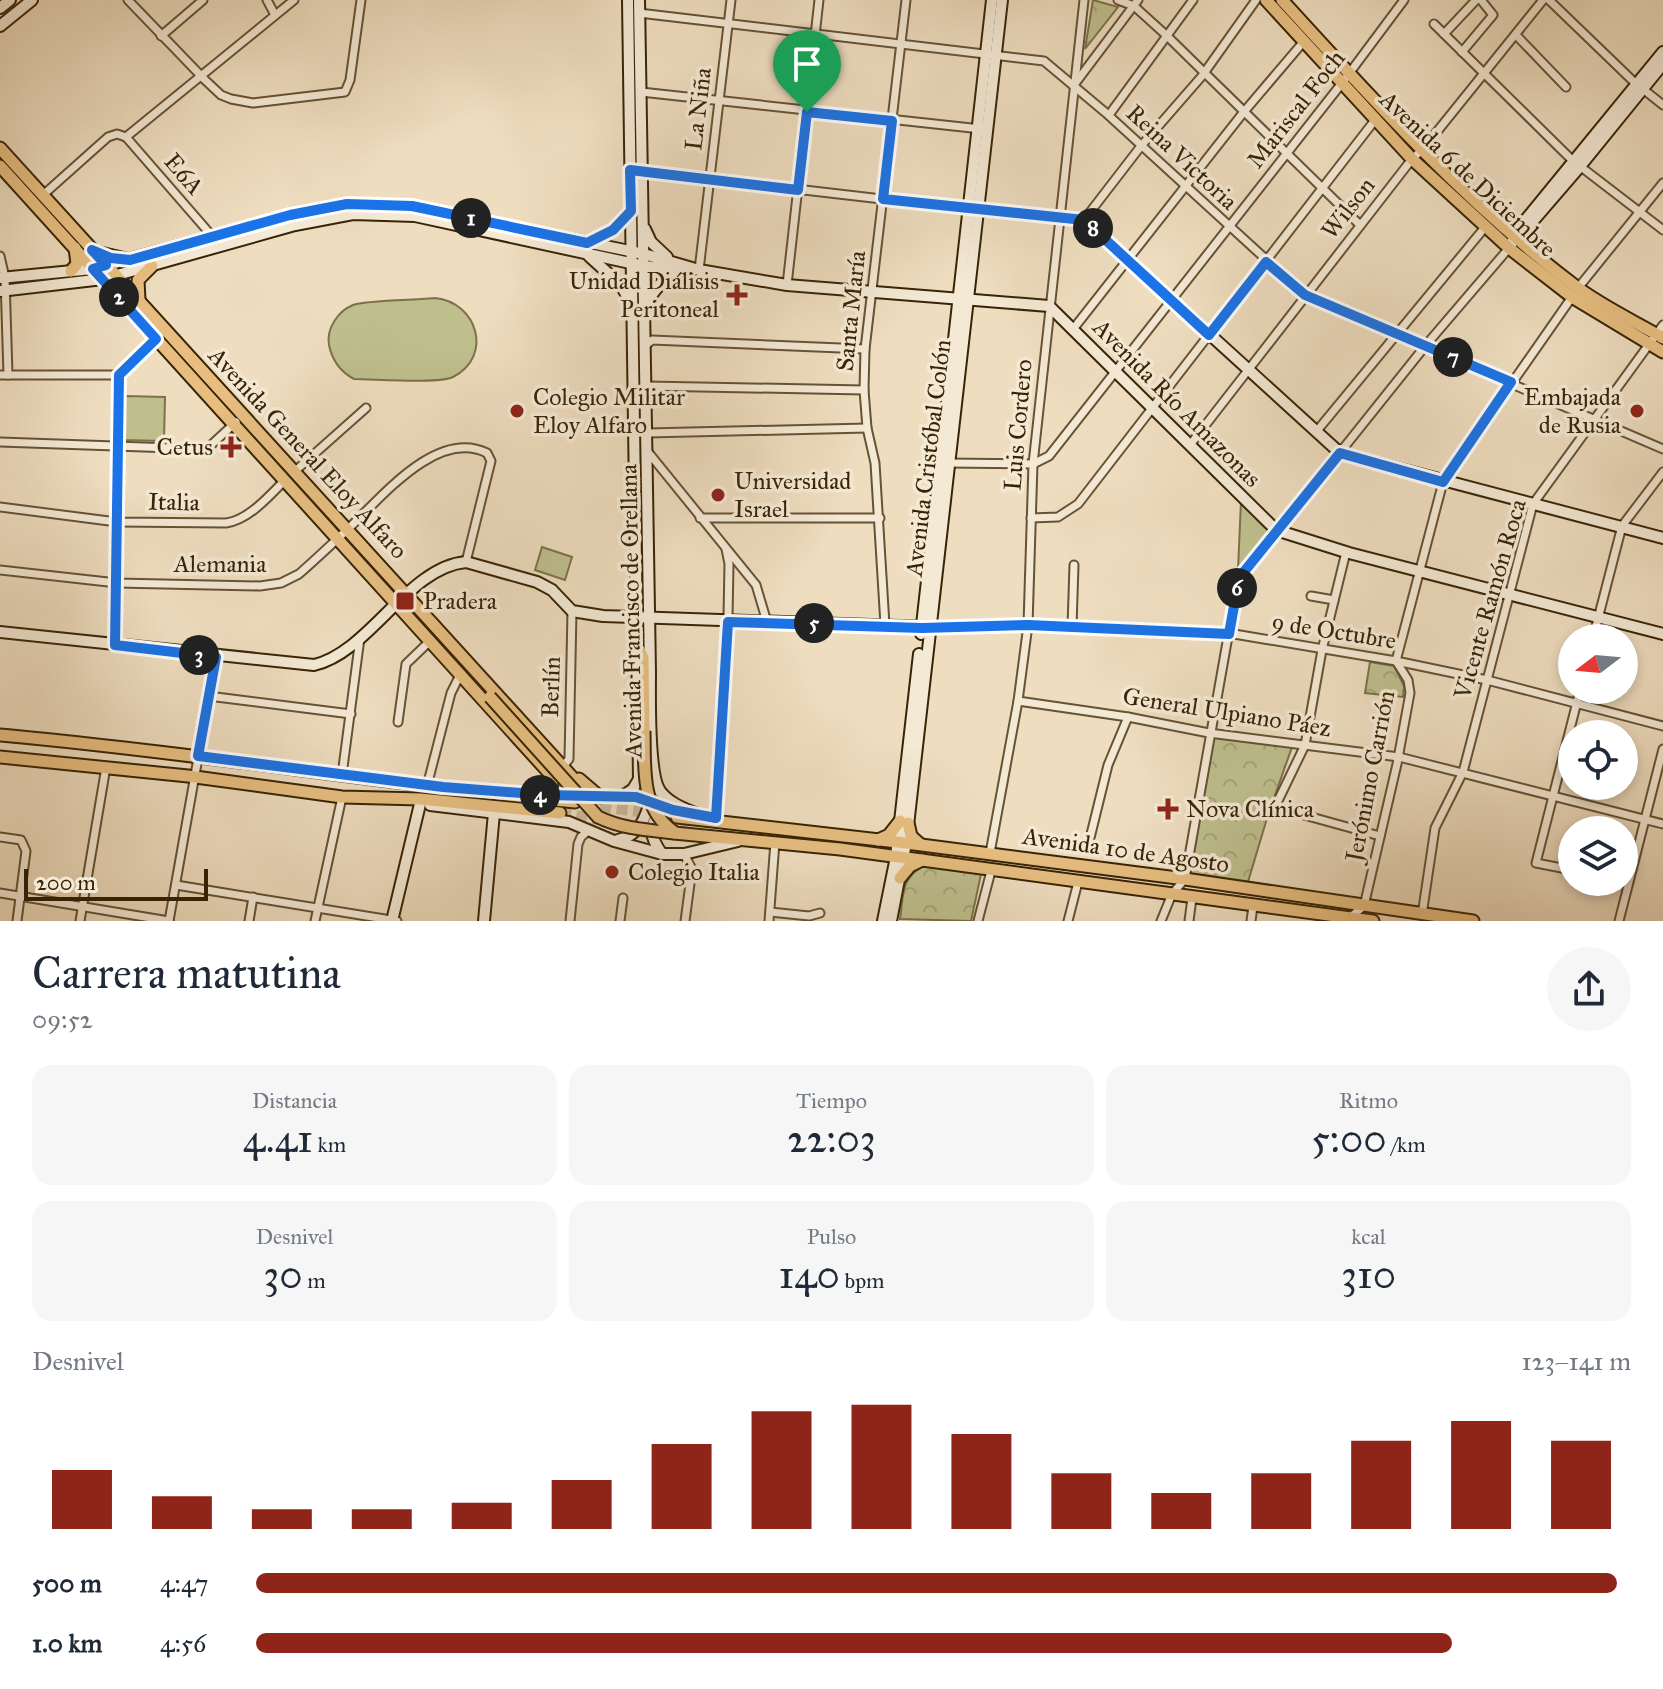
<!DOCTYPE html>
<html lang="es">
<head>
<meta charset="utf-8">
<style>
	body { margin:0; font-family:"IM FELL Great Primer",serif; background:#f6f6f7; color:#1f2937; height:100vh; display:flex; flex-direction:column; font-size:30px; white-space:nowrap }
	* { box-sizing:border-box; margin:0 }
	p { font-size:26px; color:#747a83 }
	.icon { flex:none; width:44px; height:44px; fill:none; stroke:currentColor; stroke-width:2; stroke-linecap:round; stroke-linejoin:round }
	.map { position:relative; height:921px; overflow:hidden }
	.side { display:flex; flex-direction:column; background:#fff; flex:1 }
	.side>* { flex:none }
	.needle { width:52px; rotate:254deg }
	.fabs { position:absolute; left:1558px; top:624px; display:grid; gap:16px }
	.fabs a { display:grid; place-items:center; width:80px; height:80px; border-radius:50%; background:#fff; box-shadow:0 4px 12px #0003; font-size:40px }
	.scale { position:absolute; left:24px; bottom:20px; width:184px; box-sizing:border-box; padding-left:8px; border:4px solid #382405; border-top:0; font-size:22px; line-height:28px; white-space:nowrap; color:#382405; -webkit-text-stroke:6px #f4e9d5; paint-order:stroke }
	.pin { position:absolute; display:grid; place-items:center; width:68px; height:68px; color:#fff; margin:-82px -34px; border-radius:50% 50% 50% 0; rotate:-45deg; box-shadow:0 0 8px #0007 }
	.pin .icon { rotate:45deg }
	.km { position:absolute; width:40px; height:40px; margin:-20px; border-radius:50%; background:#222; color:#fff; font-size:22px; line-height:40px; text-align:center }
	.round { display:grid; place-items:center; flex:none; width:84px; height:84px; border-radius:42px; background:#f6f6f7 }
	.summary { display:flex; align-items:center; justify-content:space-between; height:136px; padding:0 32px }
	h1 { font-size:44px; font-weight:600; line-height:60px }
	.stats { display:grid; grid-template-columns:repeat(3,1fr); gap:12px; height:136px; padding:8px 32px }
	.stats div { display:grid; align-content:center; border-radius:20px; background:#f6f6f7; text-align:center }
	.stats b { font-size:40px; font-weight:600 }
	.stats small { font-size:22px; font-weight:400 }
	.stats p { font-size:22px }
	.chart { height:224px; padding:16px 32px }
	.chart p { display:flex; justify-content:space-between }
	.chart svg { width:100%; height:144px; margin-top:8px; stroke:#8f2418; stroke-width:6 }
	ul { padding:0 32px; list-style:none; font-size:26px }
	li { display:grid; grid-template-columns:128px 96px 1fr; align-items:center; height:60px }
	li i { height:20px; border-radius:10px; background:#8f2418 }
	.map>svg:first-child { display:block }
</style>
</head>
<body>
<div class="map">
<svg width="1663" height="921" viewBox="0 0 1663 921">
	<defs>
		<pattern id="park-crowns" width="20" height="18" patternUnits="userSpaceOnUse" patternTransform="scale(2)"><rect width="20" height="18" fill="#bfbf8e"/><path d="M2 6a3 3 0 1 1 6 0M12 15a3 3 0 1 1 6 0" fill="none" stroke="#a5a479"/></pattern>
	</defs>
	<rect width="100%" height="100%" fill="#eeddbf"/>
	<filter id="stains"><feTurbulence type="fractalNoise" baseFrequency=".0025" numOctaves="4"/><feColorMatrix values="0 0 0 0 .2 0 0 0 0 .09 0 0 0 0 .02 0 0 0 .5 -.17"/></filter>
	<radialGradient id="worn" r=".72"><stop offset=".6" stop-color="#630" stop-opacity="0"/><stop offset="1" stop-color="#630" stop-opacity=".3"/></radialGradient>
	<g fill="#bfbf8e" stroke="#7c724a" stroke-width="2">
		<path d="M 435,298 C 477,302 494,356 453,377 C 440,384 374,379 354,379 C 341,372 332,360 329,345 C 326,329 338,311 353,305 C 365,300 419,300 435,298 Z"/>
		<polygon points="125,396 165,397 164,441 124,440"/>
		<polygon points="1241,501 1269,531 1238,570"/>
		<polygon points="542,547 572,557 565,580 535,570"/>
	</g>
	<g fill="url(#park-crowns)" stroke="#7c724a" stroke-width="2">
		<polygon points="1093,0 1118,7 1085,49"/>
		<polygon points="1370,662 1394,666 1404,686 1403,697 1365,693"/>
		<polygon points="1214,734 1292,747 1268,815 1247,885 1189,874"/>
		<path d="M 925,865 L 981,874 L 971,921 L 900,919 C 904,893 900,879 925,865 Z"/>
	</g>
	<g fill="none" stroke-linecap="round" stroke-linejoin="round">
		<g stroke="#cab89a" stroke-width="11" stroke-dasharray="11 5.5" stroke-linecap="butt">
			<polyline points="584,804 677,817"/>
			<polyline points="560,813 607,821"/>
			<polyline points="664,826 688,829"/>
		</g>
		<defs>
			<g id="street">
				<polyline points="128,0 205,80 221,95 231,99 253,103 345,92 350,80 361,0"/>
				<polyline points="267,0 275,15"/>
				<polyline points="1118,0 1134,6 1166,35 1360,225"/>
				<polyline points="1549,0 1633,81 1663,105"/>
				<polyline points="639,13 1044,61 1106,113 1305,295 1663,449"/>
				<polyline points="1434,24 1572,160 1663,230"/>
				<polyline points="1444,34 1476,0"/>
				<polyline points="1516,35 1566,87"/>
				<polyline points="161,36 203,0"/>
				<polyline points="1462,52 1493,15 1481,0"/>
				<polyline points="1074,85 1138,0"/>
				<polyline points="641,92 981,129"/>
				<polyline points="1109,115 1193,0"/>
				<polyline points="126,137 294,0"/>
				<polyline points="126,137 212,236"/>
				<polyline points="640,171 968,209"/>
				<polyline points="43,195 108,137 117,134 126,137"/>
				<polyline points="1084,220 1141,146 1202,76 1256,0"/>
				<polyline points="0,256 5,278 8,375"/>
				<polyline points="699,270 731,0"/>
				<polyline points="787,285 819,0"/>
				<polyline points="1578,288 1663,183"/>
				<polyline points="1074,328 1243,113 1305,40"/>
				<polyline points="646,345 652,340 865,349"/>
				<polyline points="0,375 119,375 156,339"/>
				<polyline points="647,386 864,390"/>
				<polyline points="1316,432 1486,226"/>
				<polyline points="647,433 867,428"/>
				<polyline points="0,442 201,449 210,446 236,422"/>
				<polyline points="1190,445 1412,159 1423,149 1543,0"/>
				<polyline points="648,452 756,585 767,622"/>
				<polyline points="947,463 1033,464 1049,456 1342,83 1404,0"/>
				<polyline points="294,472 366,408"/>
				<path d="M 0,507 L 117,522 L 226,523 C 249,520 270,495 285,480"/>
				<polyline points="700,518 880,518"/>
				<polyline points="1031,518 1058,517 1078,504 1375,120"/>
				<polyline points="1346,552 1322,650 1305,745 1275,807 1380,836"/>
				<path d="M 0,570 L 117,583 L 260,586 L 281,583 L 299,574 C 316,559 333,543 349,528 C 381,498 437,428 487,453 L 491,461 L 466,562"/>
				<polyline points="1311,596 1334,600"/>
				<polyline points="885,625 875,463 867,428 864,390 865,349 906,0"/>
				<polyline points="929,627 1028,625 1234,634 1396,661 1487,680 1663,726"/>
				<polyline points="1072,627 1074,565"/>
				<polyline points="1593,638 1622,526 1663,472"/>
				<polyline points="115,645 119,375"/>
				<polyline points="208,696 351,714"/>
				<polyline points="1018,701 1128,717 1209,733 1399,757 1663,824"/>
				<polyline points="398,722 406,664 431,640"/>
				<polyline points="565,764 569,759 572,611"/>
				<polyline points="342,775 360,638"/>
				<polyline points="427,786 451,693 461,673"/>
				<polyline points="716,818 728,617 729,564 726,549"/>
				<polyline points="0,837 21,840 26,851 17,921"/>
				<polyline points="1090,838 1108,765 1128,717"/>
				<polyline points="990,853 1018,701 1028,625 1033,464 1084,0"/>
				<polyline points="684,854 692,869 685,921"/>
				<polyline points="1572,870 1536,863 1580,690"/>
				<polyline points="176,885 397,921"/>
				<polyline points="0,893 169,921"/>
				<polyline points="770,912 809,916 820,913"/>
				<polyline points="1422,915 1435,828 1463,772 1533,504 1663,325"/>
				<polyline points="1348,919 1364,906 1397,764 1410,693 1408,680 1396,661 1443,482 1572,297"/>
				<polyline points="80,921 106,767"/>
				<polyline points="169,921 216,657"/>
				<polyline points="249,921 253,897"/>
				<polyline points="315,921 342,797"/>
				<polyline points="570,921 578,844 581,837 589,830"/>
				<polyline points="620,921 623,898"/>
				<polyline points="769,921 775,842"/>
				<polyline points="978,921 991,871"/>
				<polyline points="1068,921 1078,882"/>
				<polyline points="1161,921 1172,894 1185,879 1238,580 1426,345 1509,248"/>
				<polyline points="1189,921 1192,898"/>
				<polyline points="1251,921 1253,906"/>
				<polyline points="1619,921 1663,749"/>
			</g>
			<g id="secondary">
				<path d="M 639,0 L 650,672 C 650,696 648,774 660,791 C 669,803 683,808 697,814"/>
				<polyline points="0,8 10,0"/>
				<polyline points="0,26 32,0"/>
				<polyline points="971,209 1084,220 1340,453 1663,538"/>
				<polyline points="645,229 651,242 667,257"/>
				<polyline points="1521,235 1577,170 1663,64"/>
				<polyline points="589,243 613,230 631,211"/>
				<polyline points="1509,248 1523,223 1663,52"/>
				<polyline points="589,256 621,285 633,307"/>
				<polyline points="0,278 93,269 290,215 347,204 412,206 644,254 699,270 787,285 1049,306 1276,530 1349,553 1663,634"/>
				<polyline points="0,291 103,279 295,225 353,214 415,216 644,266 685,270"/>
				<polyline points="646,302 662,282 681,270"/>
				<path d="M 0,632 L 314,665 C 370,652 408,567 466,562 L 537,582 L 552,590 L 572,611 L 603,616 L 929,627"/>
				<polyline points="921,634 992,0"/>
				<polyline points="573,796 636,797 679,811"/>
				<polyline points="623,796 633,789 639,779 628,0"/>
				<polyline points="430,805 569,822 614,841 662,854 684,854 738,841"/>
				<path d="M 618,840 C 641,835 646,816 652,796"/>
				<path d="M 662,854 C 652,840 645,824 663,813"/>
				<polyline points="392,921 420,804"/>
				<polyline points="484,921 494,813"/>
				<polyline points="883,921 896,857 919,654"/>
				<polyline points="891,921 906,843 1002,0"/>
			</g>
			<g id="primary">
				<polyline points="1266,0 1412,159 1509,248 1572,297 1663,352"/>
				<path d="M 1282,0 C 1373,100 1466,203 1574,285 C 1601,306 1634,321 1663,338"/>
				<polyline points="0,148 582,788"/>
				<polyline points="0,166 551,775 552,789 547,795"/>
				<polyline points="96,252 130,260"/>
				<polyline points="71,271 77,264 75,248"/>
				<polyline points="139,300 138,280 152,266"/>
				<polyline points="638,648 643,658 644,731"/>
				<path d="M 0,735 C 193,752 383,784 575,802"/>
				<polyline points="0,757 188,776 342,797 420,799 560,813"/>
				<polyline points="579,779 600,797"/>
				<polyline points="677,817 906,843 1185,879 1473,921"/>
				<polyline points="908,823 911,836 920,844"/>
				<polyline points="674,833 840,849 1373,921"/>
				<polyline points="878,840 889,835 900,821"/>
				<polyline points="900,878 910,866 922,860"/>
			</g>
		</defs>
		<use href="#street" stroke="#665234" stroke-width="11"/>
		<use href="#secondary" stroke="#382405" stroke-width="14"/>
		<use href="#primary" stroke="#382405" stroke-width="15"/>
		<use href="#street" stroke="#f4e9d5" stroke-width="7"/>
		<use href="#secondary" stroke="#f4e9d5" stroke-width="10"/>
		<use href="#primary" stroke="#e7be80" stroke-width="11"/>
		<defs>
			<g id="primary-bridge">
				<path d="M 490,697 L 598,817 C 623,829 647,830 674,833"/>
				<path d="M 644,731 C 645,769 640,808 674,832"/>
			</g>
		</defs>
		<use href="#primary-bridge" stroke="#382405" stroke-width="15" stroke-linecap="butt"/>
		<use href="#primary-bridge" stroke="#e7be80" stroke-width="11"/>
	</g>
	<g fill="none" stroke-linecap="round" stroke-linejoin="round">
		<defs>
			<polygon id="route" points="807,112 892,121 883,199 1084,220 1209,335 1266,262 1305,295 1511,382 1443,482 1340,453 1239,578 1229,634 1028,625 922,628 728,622 716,818 673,810 636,797 547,795 443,787 198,756 216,657 115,645 119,375 156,339 93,269 106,265 92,250 111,258 130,260 290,215 347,204 412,206 587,243 613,230 631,211 630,170 798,190"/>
		</defs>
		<use href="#route" stroke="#fff" stroke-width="16"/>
		<use href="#route" stroke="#1a73e8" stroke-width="10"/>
	</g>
	<g fill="#8f2418" stroke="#f4e9d5" stroke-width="3">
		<path d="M733 283h8v8h8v8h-8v8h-8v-8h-8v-8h8z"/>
		<circle cx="517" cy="411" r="8"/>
		<circle cx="1637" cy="411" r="8"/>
		<path d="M227 435h8v8h8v8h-8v8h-8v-8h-8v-8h8z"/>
		<circle cx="718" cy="495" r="8"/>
		<rect x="395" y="591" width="20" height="20" rx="4"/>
		<path d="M1164 797h8v8h8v8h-8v8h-8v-8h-8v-8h8z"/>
		<circle cx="612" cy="872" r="8"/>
	</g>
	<g text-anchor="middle" stroke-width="7" stroke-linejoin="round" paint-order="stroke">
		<g font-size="24" fill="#382405" stroke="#f4e9d5">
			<text transform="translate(698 109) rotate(-83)" y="8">La Niña</text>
			<text transform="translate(1296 109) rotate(-52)" y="8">Mariscal Foch</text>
			<text transform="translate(1182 157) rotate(43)" y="8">Reina Victoria</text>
			<text transform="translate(184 174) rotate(49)" y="8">E6A</text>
			<text transform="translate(1468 174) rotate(43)" y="8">Avenida 6 de Diciembre</text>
			<text transform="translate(1348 208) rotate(-52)" y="8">Wilson</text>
			<text transform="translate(851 311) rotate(-84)" y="8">Santa María</text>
			<text transform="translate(1177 403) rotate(45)" y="8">Avenida Río Amazonas</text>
			<text transform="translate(1018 425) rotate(-85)" y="8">Luis Cordero</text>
			<text transform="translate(308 453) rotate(47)" y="8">Avenida General Eloy Alfaro</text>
			<text transform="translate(928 458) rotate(-83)" y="8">Avenida Cristóbal Colón</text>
			<text transform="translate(174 502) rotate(1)" y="8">Italia</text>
			<text x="220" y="572">Alemania</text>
			<text transform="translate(1490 599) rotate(-74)" y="8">Vicente Ramón Roca</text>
			<text transform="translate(631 611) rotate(-91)" y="8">Avenida Francisco de Orellana</text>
			<text transform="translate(1334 631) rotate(9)" y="8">9 de Octubre</text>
			<text transform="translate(551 687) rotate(-88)" y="8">Berlín</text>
			<text transform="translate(1227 712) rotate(9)" y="8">General Ulpiano Páez</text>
			<text transform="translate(1370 776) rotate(-79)" y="8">Jerónimo Carrión</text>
			<text transform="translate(1126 850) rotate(8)" y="8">Avenida 10 de Agosto</text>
		</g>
		<g font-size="24" fill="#382405" stroke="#f4e9d5" text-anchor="start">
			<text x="719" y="289" text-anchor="end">Unidad Diálisis<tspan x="719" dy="28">Peritoneal</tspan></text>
			<text x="533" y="405">Colegio Militar<tspan x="533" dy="28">Eloy Alfaro</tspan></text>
			<text x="1621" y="405" text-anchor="end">Embajada<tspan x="1621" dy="28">de Rusia</tspan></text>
			<text x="213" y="455" text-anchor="end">Cetus</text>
			<text x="734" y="489">Universidad<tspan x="734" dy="28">Israel</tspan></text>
			<text x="423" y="609">Pradera</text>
			<text x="1186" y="817">Nova Clínica</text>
			<text x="628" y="880">Colegio Italia</text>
		</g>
	</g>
	<rect width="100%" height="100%" filter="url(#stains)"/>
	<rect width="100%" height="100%" fill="url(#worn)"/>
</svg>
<div class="fabs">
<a><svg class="needle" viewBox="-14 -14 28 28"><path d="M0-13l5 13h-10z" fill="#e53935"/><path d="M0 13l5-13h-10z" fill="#747a83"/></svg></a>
<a><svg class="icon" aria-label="locate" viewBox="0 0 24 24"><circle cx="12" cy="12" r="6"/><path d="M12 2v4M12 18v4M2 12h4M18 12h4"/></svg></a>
<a><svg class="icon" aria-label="layers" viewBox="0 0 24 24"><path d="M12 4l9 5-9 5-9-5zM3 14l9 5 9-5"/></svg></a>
</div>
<div class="scale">200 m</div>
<div class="pin" style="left:807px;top:112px;background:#1e9e55"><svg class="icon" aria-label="arrive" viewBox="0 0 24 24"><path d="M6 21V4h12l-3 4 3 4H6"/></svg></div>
<b class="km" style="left:471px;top:218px">1</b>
<b class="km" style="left:119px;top:297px">2</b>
<b class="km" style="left:199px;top:655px">3</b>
<b class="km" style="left:540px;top:795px">4</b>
<b class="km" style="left:814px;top:623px">5</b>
<b class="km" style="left:1237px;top:588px">6</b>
<b class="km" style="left:1453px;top:357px">7</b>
<b class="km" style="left:1093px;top:228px">8</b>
</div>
<section class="side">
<div class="summary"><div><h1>Carrera matutina</h1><p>09:52</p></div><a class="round"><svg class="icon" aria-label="share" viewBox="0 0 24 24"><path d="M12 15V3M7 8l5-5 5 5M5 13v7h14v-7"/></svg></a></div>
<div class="stats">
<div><p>Distancia</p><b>4.41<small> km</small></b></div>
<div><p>Tiempo</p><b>22:03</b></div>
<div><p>Ritmo</p><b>5:00<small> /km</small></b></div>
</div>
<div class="stats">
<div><p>Desnivel</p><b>30<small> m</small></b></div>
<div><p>Pulso</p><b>140<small> bpm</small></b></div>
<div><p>kcal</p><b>310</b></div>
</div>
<div class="chart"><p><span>Desnivel</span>123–141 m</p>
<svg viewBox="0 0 160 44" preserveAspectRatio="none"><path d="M5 44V26M15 44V34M25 44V38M35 44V38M45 44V36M55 44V29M65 44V18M75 44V8M85 44V6M95 44V15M105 44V27M115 44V33M125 44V27M135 44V17M145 44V11M155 44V17"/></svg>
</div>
<ul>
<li><b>500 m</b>4:47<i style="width:99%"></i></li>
<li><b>1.0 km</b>4:56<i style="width:87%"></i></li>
</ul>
</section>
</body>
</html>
